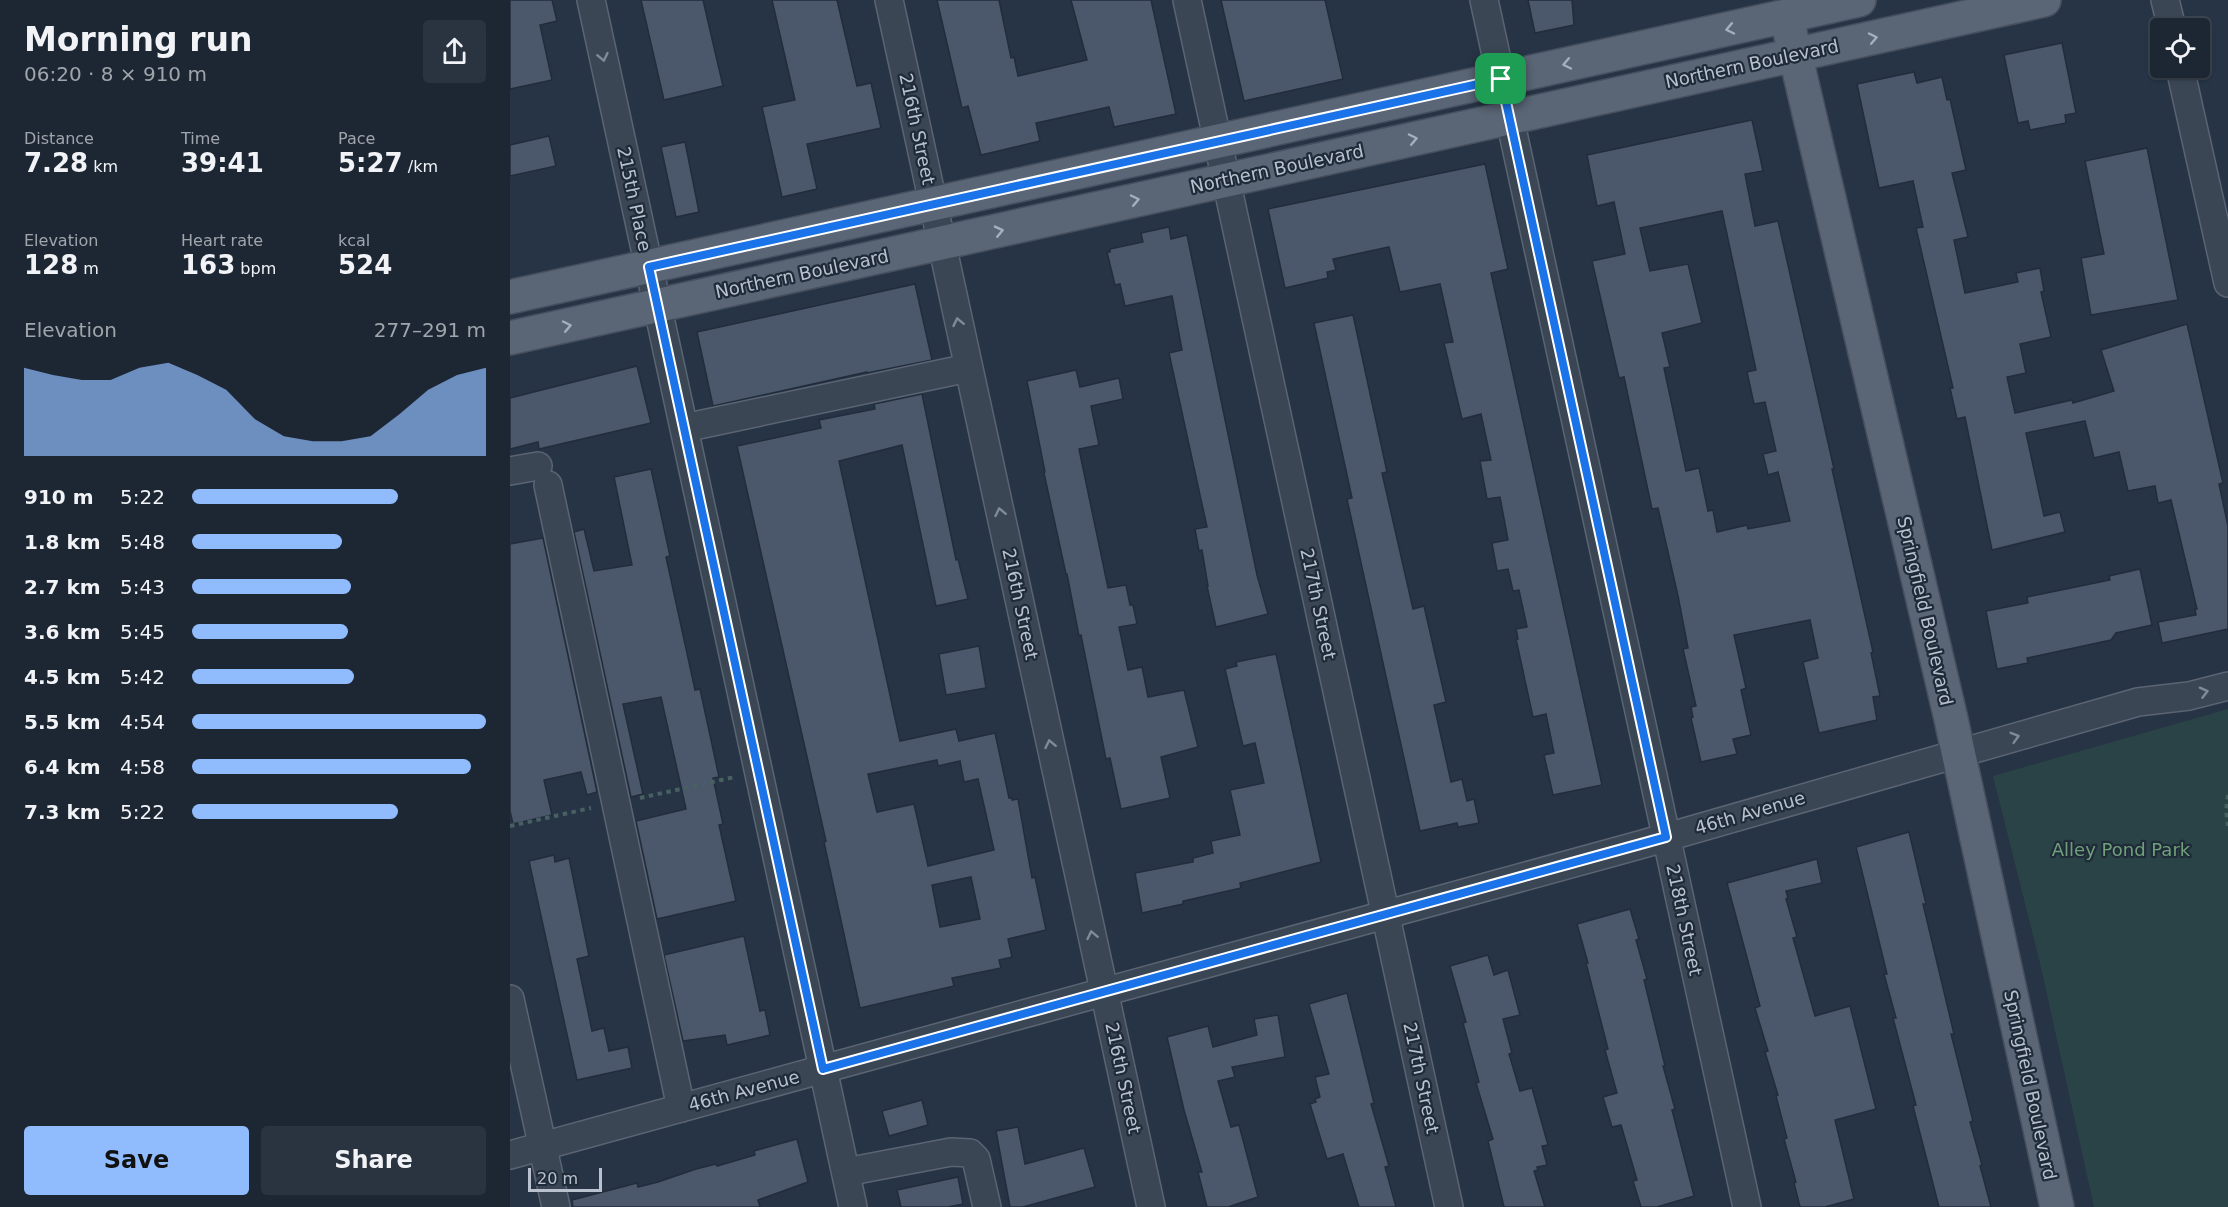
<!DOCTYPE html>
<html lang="en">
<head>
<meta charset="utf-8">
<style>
	body { margin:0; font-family:"DejaVu Sans",sans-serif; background:#2a3340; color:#f1f3f6; height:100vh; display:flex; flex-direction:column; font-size:22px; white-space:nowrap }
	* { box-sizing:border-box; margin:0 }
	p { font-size:20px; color:#a0a5ac }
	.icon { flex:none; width:33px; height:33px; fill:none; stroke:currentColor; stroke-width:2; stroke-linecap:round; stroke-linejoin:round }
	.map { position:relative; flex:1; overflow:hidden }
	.panel { display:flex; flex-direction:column; background:#1d2734; width:510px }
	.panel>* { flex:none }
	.tools { position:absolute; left:1640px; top:18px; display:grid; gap:12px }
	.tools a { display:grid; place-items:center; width:60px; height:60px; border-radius:6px; background:#1d2734; box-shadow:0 2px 4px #0004,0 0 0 2px #3b444f; font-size:30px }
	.scale { position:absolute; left:18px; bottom:15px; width:74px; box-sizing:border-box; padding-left:6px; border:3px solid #b9c1ce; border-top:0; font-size:16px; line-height:21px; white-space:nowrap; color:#b9c1ce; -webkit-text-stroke:4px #202b3a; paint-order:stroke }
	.pin { position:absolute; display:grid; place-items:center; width:51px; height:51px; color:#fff; margin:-26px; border-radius:12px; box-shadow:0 3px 9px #0006 }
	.round { display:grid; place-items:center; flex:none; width:63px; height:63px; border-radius:6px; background:#2a3340 }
	.headline { display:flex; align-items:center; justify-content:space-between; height:102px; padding:0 24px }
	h1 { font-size:33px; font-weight:800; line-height:45px }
	.figures { display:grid; grid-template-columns:repeat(3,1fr); gap:9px; height:102px; padding:6px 24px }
	.figures div { display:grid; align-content:center }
	.figures b { font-size:26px; font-weight:800 }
	.figures small { font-size:16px; font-weight:400 }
	.figures p { font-size:16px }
	.chart { height:168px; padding:12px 24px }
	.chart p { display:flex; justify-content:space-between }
	.chart svg { width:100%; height:108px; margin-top:6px; fill:#90bbfc; opacity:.7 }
	.action { display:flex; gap:12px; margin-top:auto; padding:12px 24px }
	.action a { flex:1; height:69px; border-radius:6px; background:#90bbfc; color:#111; font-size:24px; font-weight:800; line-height:69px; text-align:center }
	.action a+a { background:#2a3340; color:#f1f3f6 }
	ul { padding:0 24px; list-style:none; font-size:20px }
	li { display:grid; grid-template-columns:96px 72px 1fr; align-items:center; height:45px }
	li i { height:15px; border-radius:8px; background:#90bbfc }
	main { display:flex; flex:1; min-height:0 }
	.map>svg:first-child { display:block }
</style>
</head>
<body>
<main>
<section class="panel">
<div class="headline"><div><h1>Morning run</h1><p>06:20 · 8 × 910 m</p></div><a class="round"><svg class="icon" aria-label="share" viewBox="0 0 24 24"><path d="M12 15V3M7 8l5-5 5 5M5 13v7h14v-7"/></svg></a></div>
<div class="figures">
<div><p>Distance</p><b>7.28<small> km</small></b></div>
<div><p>Time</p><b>39:41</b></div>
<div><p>Pace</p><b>5:27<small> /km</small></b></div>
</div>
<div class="figures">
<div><p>Elevation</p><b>128<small> m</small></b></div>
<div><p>Heart rate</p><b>163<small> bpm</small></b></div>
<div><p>kcal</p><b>524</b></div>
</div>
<div class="chart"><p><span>Elevation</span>277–291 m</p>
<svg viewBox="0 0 160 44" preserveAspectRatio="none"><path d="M0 44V8L10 11L20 13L30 13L40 8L50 6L60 11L70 17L80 29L90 36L100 38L110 38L120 36L130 27L140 17L150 11L160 8V44z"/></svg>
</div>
<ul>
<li><b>910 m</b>5:22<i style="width:70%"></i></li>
<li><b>1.8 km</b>5:48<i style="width:51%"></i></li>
<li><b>2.7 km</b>5:43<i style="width:54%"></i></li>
<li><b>3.6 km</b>5:45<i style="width:53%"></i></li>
<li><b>4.5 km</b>5:42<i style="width:55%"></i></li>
<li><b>5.5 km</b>4:54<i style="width:100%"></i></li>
<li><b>6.4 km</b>4:58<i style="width:95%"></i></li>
<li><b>7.3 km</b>5:22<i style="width:70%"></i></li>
</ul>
<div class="action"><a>Save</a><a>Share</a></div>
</section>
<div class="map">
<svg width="1718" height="1207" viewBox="0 0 1718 1207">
	<rect width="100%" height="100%" fill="#273445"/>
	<polygon fill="#294346" points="1718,709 1718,1207 1584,1207 1530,963 1483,776"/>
	<g fill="#4b586c" stroke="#222d3c" stroke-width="1.5" fill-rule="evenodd">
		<polygon points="0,0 42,0 47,21 30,25 42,80 0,89"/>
		<polygon points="131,0 193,0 213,86 154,100"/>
		<polygon points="262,0 327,0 347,86 361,83 371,128 297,144 307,189 272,197 252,107 285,100"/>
		<polygon points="427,0 489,0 501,58 504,57 508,76 577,60 561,0 641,0 666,114 604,127 599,107 526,123 530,141 471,155 458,106 452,108"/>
		<polygon points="711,0 815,0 833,79 734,101"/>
		<polygon points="1018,0 1062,0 1064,25 1025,33"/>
		<polygon points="1552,43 1566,113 1555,115 1556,123 1520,130 1518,121 1508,123 1494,55"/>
		<polygon points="1404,72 1407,83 1432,77 1437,100 1440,99 1456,170 1442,173 1458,237 1444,240 1455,293 1508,282 1506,273 1530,268 1534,291 1531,292 1541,337 1510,344 1516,373 1497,377 1505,413 1562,400 1563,403 1604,391 1591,350 1677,324 1713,483 1709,484 1718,526 1718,629 1652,643 1648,622 1686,615 1685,609 1687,609 1661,500 1648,503 1645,486 1618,491 1609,452 1584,458 1575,421 1516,433 1534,516 1550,512 1555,532 1482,550 1455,417 1447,419 1440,388 1443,388 1406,228 1413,227 1403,181 1369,188 1347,84"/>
		<path d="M 1242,120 L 1253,171 L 1235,174 L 1245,226 L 1268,221 L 1324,469 L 1322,469 L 1363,652 L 1361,653 L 1370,696 L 1363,697 L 1367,720 L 1309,733 L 1293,662 L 1308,658 L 1300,620 L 1224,635 L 1236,688 L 1231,690 L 1241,735 L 1223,739 L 1227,754 L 1191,762 L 1181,718 L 1183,717 L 1181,707 L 1186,706 L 1173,649 L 1178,648 L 1168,596 L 1148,508 L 1142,509 L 1114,377 L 1109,378 L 1082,261 L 1115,254 L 1104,202 L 1087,206 L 1077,155 ZM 1212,211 L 1246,370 L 1237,372 L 1244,404 L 1255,402 L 1266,451 L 1253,454 L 1258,475 L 1268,472 L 1280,521 L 1238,529 L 1237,525 L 1207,532 L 1203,510 L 1198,511 L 1189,468 L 1176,471 L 1154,368 L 1160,367 L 1152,333 L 1192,323 L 1178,264 L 1140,271 L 1130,228 Z"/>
		<polygon points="39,136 46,166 0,176 0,145"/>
		<polygon points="175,142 189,212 166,217 151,147"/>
		<polygon points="1637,148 1668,300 1581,315 1571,258 1594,254 1575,161"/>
		<polygon points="975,164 998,269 981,273 1092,785 1043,795 1034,755 1044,753 1036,714 1023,717 1006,639 1008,639 1006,629 1017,627 1009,590 1003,591 998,569 987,571 982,543 998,540 990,497 977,499 970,461 981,460 971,414 952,419 934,343 943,342 930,284 890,292 879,247 823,259 826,270 817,272 818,278 775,288 758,209"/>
		<polygon points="659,227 661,239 677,235 747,575 758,614 706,627 697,586 698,586 692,550 689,551 685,529 697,527 659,353 672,350 662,296 615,306 610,284 605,285 597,252 600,252 600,249 633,242 631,233"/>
		<polygon points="405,284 422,360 357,373 357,372 203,406 187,332"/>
		<polygon points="843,315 877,472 872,473 903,609 914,606 936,702 924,705 941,782 952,779 957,801 964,799 969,823 948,827 947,823 910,831 837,499 842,498 804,323"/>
		<polygon points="127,366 141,423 29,449 28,442 0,449 0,398"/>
		<polygon points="566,370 570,387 609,378 613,399 581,406 589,445 569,449 598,588 616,585 620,605 623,605 627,624 609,627 618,670 632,667 638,697 674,690 688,747 651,757 660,798 611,809 600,758 596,759 571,635 569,636 557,574 556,574 534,473 535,472 517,381"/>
		<path d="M 412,394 L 446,560 L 448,559 L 458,599 L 426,606 L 392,445 L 329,461 L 390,741 L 446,729 L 449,741 L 485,733 L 499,798 L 502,798 L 502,800 L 508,799 L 522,878 L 525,877 L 536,930 L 498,939 L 502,957 L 489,960 L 491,968 L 442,978 L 444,986 L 350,1008 L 314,842 L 316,841 L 227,446 L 311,428 L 309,420 L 365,409 L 364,404 ZM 427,760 L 428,766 L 450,761 L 454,782 L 468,779 L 484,850 L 418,866 L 404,804 L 367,812 L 358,774 ZM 461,877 L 470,919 L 430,927 L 422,885 Z"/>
		<polygon points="141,469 160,556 156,557 180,667 185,690 190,689 209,777 203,778 213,824 209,825 226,901 147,919 126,821 176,809 151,697 113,704 133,794 121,797 64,532 74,529 84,571 122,565 104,477"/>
		<polygon points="33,538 87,792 77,795 71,772 34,780 42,815 3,824 0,811 0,544"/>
		<polygon points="1630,569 1642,625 1606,633 1601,640 1517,658 1518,663 1487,669 1476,611 1518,603 1517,597 1600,580 1599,576"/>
		<polygon points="469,646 476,688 436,695 429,654"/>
		<polygon points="766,654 811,862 730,883 731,888 673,901 673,904 632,913 625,873 683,862 683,858 703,853 701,841 730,835 720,790 754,783 745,743 733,746 715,669 727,666 726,662"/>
		<polygon points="1399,832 1416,904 1413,904 1444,1034 1441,1034 1463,1121 1460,1122 1472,1165 1470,1166 1481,1207 1429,1207 1403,1106 1406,1105 1383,1018 1386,1018 1374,974 1377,974 1346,847"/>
		<polygon points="44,855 45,862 59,858 79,956 67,959 82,1031 94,1028 99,1051 118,1047 122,1068 67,1080 19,861"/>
		<polygon points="1307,859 1312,883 1276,891 1278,898 1276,899 1287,937 1283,938 1305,1016 1340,1006 1366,1109 1325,1120 1344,1199 1315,1207 1290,1207 1284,1183 1286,1182 1274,1139 1277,1138 1266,1096 1268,1095 1255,1052 1258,1051 1245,1008 1250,1006 1217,883"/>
		<polygon points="1120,909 1129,939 1126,940 1137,979 1134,980 1155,1066 1153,1066 1165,1109 1162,1110 1184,1196 1147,1207 1131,1207 1123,1181 1127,1180 1111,1125 1102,1127 1093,1097 1107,1093 1095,1050 1098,1049 1076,963 1078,963 1067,924"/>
		<polygon points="234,936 250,1011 255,1010 260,1035 217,1045 215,1035 173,1041 154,955"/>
		<polygon points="978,955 984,975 998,970 1010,1015 993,1019 1002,1053 999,1054 1010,1091 1022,1088 1038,1145 1032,1146 1037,1165 1027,1167 1028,1170 1024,1171 1035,1207 994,1207 978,1141 983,1139 966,1083 969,1082 953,1023 956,1022 940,966"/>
		<polygon points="837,993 864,1103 861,1104 879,1166 875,1167 886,1207 849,1207 833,1154 817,1159 800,1104 806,1102 805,1099 810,1097 805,1077 819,1074 799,1004"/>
		<polygon points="768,1015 775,1057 722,1067 725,1077 708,1081 721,1127 729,1125 748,1197 718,1207 697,1207 688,1172 692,1172 674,1110 657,1037 698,1026 703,1047 747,1035 744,1019"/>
		<polygon points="412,1100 418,1125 379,1136 372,1111"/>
		<polygon points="508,1127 515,1164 574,1148 585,1187 513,1207 500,1207 486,1131"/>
		<polygon points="287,1139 298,1182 248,1200 250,1207 63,1207 62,1200 127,1183 128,1187 148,1182 186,1169 206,1164 207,1166 245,1155 244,1151"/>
		<polygon points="448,1177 453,1204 438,1207 391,1207 387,1190"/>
	</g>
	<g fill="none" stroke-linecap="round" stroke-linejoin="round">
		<defs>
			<g id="minor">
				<polyline points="81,0 343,1207"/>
				<polyline points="379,0 641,1207"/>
				<polyline points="677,0 939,1207"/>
				<polyline points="974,0 1237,1207"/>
				<polyline points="1655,0 1662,28"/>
				<polyline points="1670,68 1718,283"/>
				<polyline points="174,428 458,368"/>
				<polyline points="0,471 28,466"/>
				<polyline points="38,485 171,1108"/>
				<polyline points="0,999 46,1207"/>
				<polyline points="0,1155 1133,844 1628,702 1679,696 1718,686"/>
				<polyline points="336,1172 441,1152 460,1153 466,1159 477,1207"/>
			</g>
			<g id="major">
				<polyline points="1280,32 1441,719 1547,1207"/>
				<polyline points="0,297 1349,0"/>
				<polyline points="0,338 1534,0"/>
			</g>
		</defs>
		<use href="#minor" stroke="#5a6472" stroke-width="30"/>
		<use href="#major" stroke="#454f5e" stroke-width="36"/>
		<g stroke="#476062" stroke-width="4" stroke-dasharray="4.5 4.5" stroke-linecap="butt">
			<polyline points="1718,795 1716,810 1718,826"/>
			<polyline points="130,798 225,777"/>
			<polyline points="0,826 81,808"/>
		</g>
		<use href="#minor" stroke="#3b4655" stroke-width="27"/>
		<use href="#major" stroke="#5a6575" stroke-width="33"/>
	</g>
	<defs><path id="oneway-chevron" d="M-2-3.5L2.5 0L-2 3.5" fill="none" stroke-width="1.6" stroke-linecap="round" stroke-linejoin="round" transform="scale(1.5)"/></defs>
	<g stroke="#a6afbc">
		<use href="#oneway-chevron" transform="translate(1220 29) rotate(168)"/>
		<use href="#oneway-chevron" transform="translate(1363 38) rotate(-12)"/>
		<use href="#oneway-chevron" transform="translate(1057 64) rotate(168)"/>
		<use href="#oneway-chevron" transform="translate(903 139) rotate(-12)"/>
		<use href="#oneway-chevron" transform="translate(625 200) rotate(-12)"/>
		<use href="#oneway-chevron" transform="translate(489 231) rotate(-13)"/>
		<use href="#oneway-chevron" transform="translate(57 326) rotate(-12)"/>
	</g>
	<g stroke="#808a98">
		<use href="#oneway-chevron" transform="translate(93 57) rotate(78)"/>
		<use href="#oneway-chevron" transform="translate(448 322) rotate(-102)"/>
		<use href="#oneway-chevron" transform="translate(490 512) rotate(-102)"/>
		<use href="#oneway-chevron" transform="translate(1694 692) rotate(-14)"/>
		<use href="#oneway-chevron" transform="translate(1505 737) rotate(-16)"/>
		<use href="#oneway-chevron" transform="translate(540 744) rotate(-102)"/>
		<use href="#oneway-chevron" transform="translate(582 935) rotate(-102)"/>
	</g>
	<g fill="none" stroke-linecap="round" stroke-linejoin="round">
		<defs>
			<polygon id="route" points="991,79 1156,837 313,1069 139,267"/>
		</defs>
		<use href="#route" stroke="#fff" stroke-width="12"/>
		<use href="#route" stroke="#1a73e8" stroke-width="8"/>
	</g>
	<g text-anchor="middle" stroke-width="4.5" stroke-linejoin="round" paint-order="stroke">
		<g font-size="18" fill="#b9c1ce" stroke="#202b3a">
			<text transform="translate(1242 64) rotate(-12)" y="6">Northern Boulevard</text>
			<text transform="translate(407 129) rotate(78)" y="6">216th Street</text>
			<text transform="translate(767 169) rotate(-12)" y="6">Northern Boulevard</text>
			<text transform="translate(124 199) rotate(78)" y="6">215th Place</text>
			<text transform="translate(292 274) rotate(-12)" y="6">Northern Boulevard</text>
			<text transform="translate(510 604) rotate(78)" y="6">216th Street</text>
			<text transform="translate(808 604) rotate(78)" y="6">217th Street</text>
			<text transform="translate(1415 611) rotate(77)" y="6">Springfield Boulevard</text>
			<text transform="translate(1240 813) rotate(-16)" y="6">46th Avenue</text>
			<text transform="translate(1174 920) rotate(78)" y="6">218th Street</text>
			<text transform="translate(613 1078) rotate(78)" y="6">216th Street</text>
			<text transform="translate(911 1078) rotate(78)" y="6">217th Street</text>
			<text transform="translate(1520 1085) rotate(78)" y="6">Springfield Boulevard</text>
			<text transform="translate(234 1091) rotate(-15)" y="6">46th Avenue</text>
		</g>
		<g font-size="18" fill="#6fa07a" stroke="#202b3a">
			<text x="1611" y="856">Alley Pond Park</text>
		</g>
	</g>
</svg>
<div class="tools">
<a><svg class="icon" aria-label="locate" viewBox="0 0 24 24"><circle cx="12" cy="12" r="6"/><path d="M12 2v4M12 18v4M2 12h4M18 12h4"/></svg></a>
</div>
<div class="scale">20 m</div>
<div class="pin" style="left:991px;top:79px;background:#1e9e55"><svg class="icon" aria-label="arrive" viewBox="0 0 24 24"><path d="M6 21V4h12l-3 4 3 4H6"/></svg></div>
</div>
</main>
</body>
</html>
